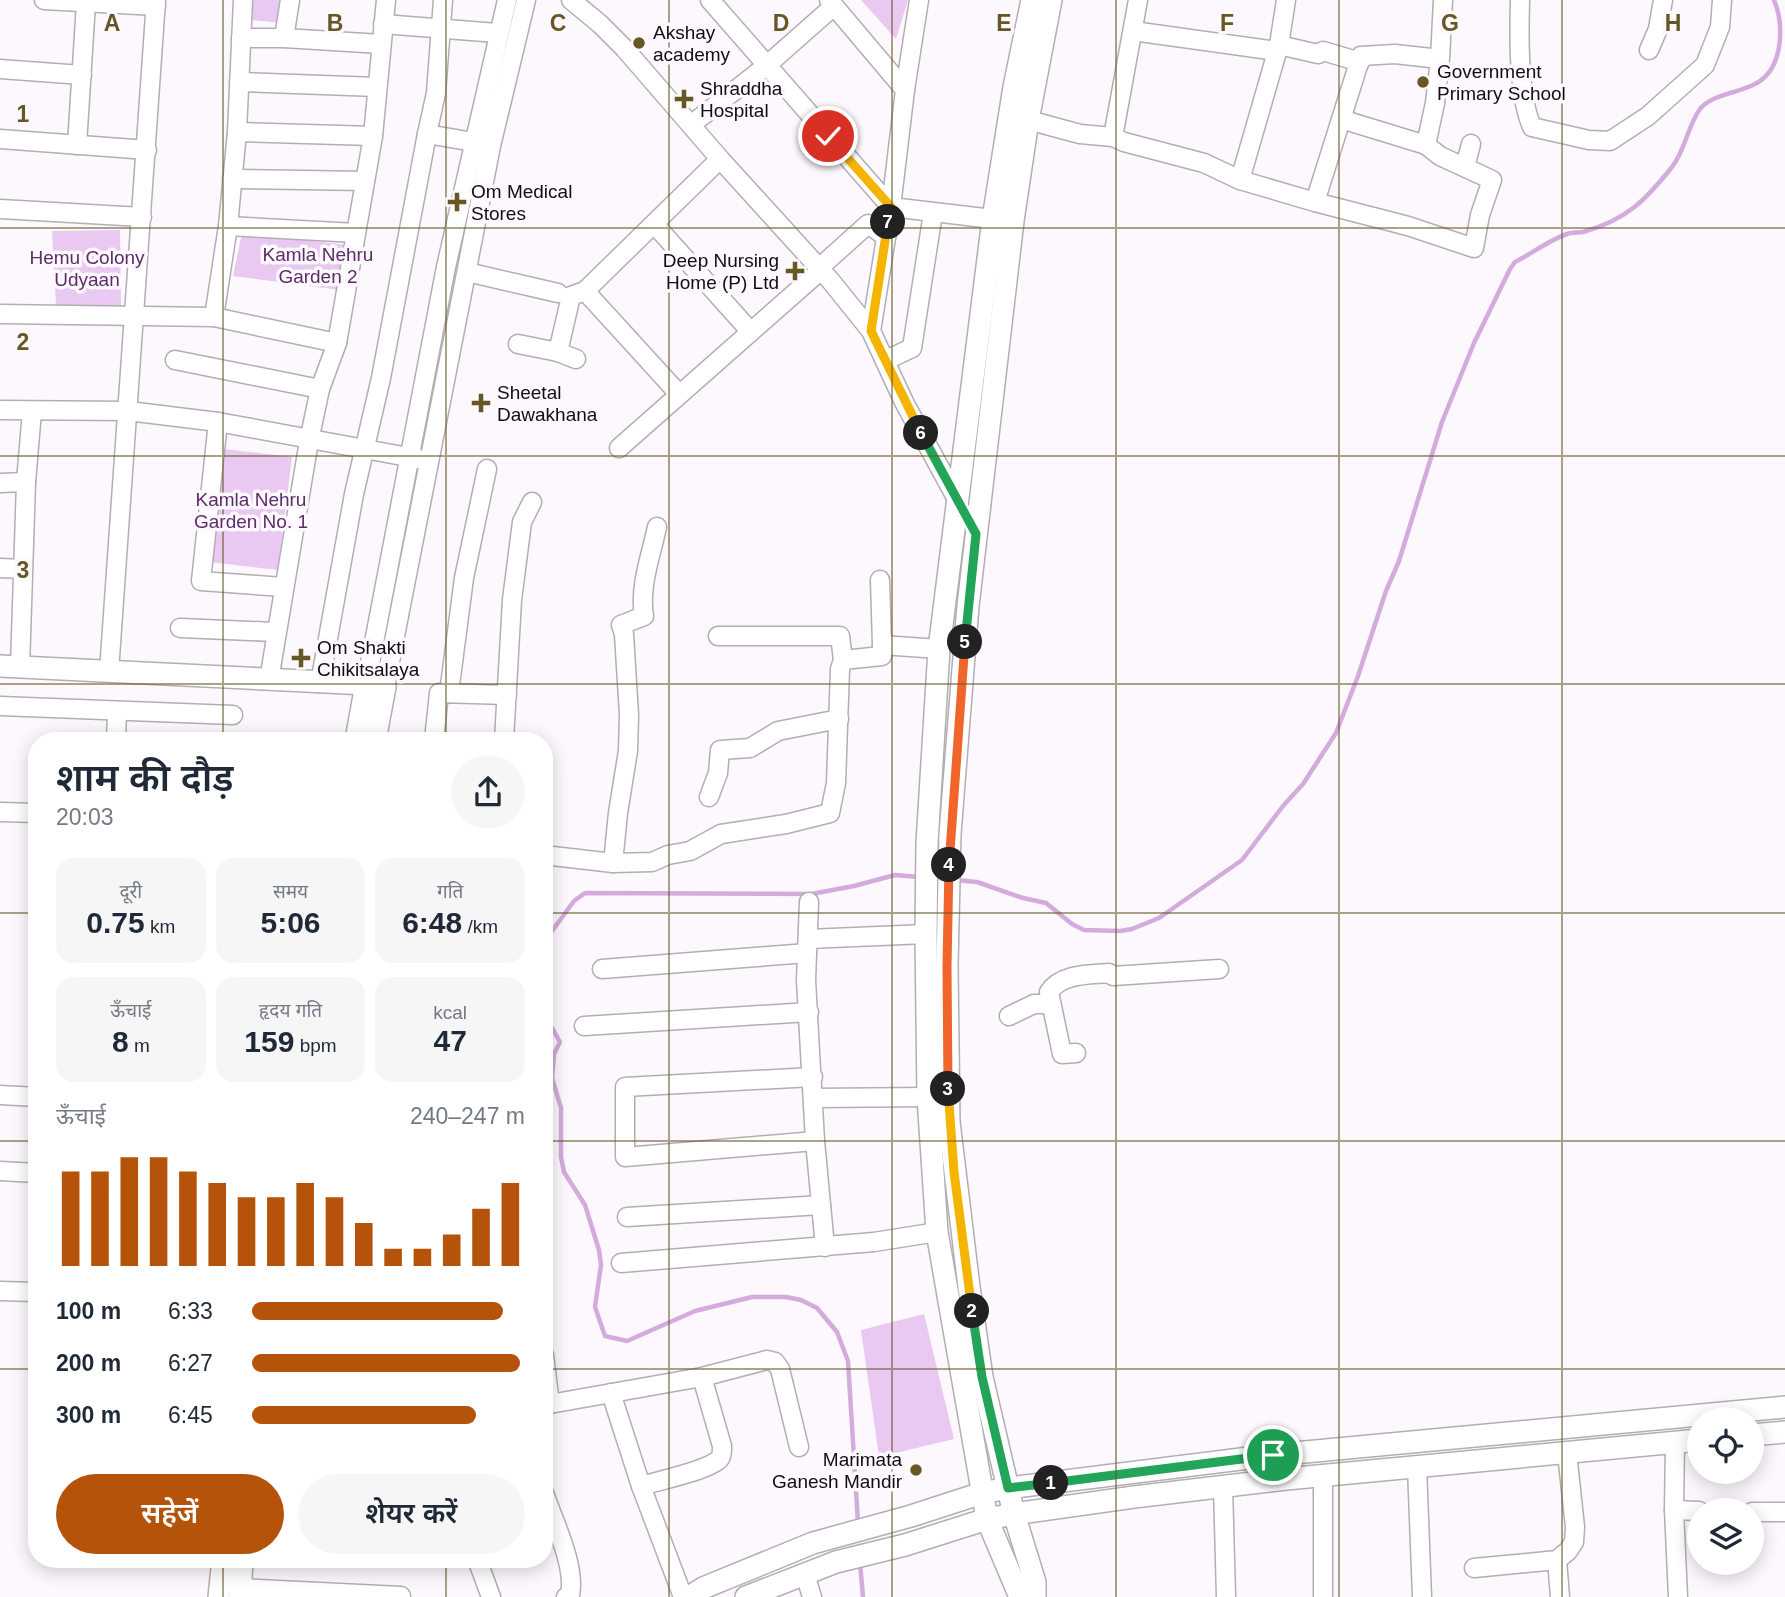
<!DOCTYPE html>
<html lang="hi">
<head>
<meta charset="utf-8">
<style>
	body { margin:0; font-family:Arial,"Noto Sans Devanagari",sans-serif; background:#f6f6f7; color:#1f2937; height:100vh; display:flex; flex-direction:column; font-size:26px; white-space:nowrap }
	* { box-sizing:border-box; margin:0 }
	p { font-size:23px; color:#747a83 }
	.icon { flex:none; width:38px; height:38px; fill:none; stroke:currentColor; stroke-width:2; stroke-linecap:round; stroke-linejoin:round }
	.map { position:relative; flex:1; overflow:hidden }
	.sheet { position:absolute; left:28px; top:732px; width:525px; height:836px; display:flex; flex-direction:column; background:#fff; border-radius:28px; box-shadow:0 4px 18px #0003 }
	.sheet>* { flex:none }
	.controls { position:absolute; left:1687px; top:1407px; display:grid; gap:14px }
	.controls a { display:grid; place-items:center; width:77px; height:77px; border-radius:50%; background:#fff; box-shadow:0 4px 18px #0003; font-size:35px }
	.pin { position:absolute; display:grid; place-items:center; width:60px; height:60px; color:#fff; margin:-30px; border:4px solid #fff; border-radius:50%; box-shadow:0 2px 7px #0007 }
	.km { position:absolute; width:35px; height:35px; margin:-18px; border-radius:50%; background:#222; color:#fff; font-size:19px; line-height:35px; text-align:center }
	.round { display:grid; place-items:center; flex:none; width:74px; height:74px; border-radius:37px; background:#f6f6f7 }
	.headline { display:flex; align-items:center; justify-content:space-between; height:119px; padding:0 28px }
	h1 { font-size:38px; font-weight:600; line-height:52px }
	.figures { display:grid; grid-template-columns:repeat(3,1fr); gap:10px; height:119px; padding:7px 28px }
	.figures div { display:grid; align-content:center; border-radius:18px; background:#f6f6f7; text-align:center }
	.figures b { font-size:30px; font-weight:600 }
	.figures small { font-size:19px; font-weight:400 }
	.figures p { font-size:19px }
	.chart { height:196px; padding:14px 28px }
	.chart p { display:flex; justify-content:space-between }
	.chart svg { width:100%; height:126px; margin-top:7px; stroke:#b45309; stroke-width:6 }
	.cta { display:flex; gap:14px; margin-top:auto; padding:14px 28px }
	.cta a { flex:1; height:80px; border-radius:42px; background:#b45309; color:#fff; font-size:28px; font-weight:600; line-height:80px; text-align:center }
	.cta a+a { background:#f6f6f7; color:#1f2937 }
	ul { padding:0 28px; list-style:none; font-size:23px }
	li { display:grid; grid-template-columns:112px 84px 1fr; align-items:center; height:52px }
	li i { height:18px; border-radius:9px; background:#b45309 }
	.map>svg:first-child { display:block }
</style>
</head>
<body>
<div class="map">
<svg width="1785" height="1597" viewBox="0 0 1785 1597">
	<rect width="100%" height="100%" fill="#fcf8fd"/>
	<g fill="#e9c8f1">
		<polygon points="253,0 282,0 282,23 252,20"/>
		<polygon points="861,0 908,0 896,39"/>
		<polygon points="120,230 121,307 56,305 52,231"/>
		<polygon points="242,233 348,245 340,290 233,276"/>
		<polygon points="223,449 292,457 278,570 209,562"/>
		<polygon points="924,1314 954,1439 879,1457 861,1330"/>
	</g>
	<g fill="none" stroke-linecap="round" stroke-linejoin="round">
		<g stroke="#d3abdc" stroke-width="4.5">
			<path d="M 956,880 L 977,882 L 1023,898 L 1046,903 L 1072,924 L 1084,930 L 1120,931 L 1132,929 L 1159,918 L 1242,860 L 1283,806 L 1303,784 L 1336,733 L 1358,676 L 1386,591 L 1399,561 L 1442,422 L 1474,343 L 1510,269 L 1515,262 C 1531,254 1551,239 1567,234 C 1572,232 1578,233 1583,232 C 1626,220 1645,201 1672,167 C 1685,151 1688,125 1700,109 C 1711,95 1737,93 1753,85 C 1783,72 1785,27 1774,0"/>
			<polyline points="544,942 574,901 585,893 811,894 854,886 895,875 919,877"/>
			<polyline points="544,1014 560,1042 554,1054 552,1078 561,1108 561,1157 564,1172 585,1205 599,1250 601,1265 595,1307 605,1336 627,1341 695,1311 752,1297 786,1297 801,1300 817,1308 837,1332 848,1361 858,1523"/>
			<polyline points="860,1563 863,1597"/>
		</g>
		<defs>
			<g id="minor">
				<polyline points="44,0 156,6"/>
				<polyline points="290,0 284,38 381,44"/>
				<polyline points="571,0 600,24 625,49 720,159 830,280 871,331 904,402 959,503"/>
				<polyline points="710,0 891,207"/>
				<polyline points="829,0 905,90"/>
				<path d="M 1520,0 C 1519,36 1518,95 1532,127 L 1589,140 L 1610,141 L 1648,116 L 1705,65 L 1720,27 L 1722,0"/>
				<polyline points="383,24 497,33"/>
				<polyline points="1133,31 1277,51"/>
				<polyline points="241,38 284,38"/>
				<polyline points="1279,45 1318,54 1323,51 1360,62"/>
				<polyline points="1649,50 1658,29 1663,0"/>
				<polyline points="1440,59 1395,54 1361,56 1315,202 1408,226 1474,248 1480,215 1492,180 1440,156 1426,145 1435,103 1440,59 1443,0"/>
				<polyline points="0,69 82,75"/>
				<polyline points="239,82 377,87"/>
				<polyline points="1341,119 1426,145"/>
				<polyline points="1028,120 1080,134 1113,137 1124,142 1204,163 1240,180 1315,202"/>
				<polyline points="692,124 766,66 834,6"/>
				<polyline points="237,132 373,136"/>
				<polyline points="427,134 436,93 443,0"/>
				<polyline points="1113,137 1138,0"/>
				<polyline points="0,139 147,150"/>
				<polyline points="77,145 86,3"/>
				<polyline points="1465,167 1471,144"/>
				<polyline points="232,179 365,181"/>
				<polyline points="1240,180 1279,45 1286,0"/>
				<polyline points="891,207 905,90 919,0"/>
				<polyline points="0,209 142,217"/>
				<polyline points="655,225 751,332"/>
				<polyline points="228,226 356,233"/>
				<polyline points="819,268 868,224 886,237"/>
				<polyline points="467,272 558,293"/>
				<polyline points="585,291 679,394"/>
				<polyline points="0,314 214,317 337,343"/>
				<polyline points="214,317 228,226 237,132 243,0"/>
				<polyline points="871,331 891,207 993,219"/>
				<polyline points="518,344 558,352 571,296 585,291 720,159"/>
				<polyline points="558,352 576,359"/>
				<polyline points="175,360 320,389"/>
				<polyline points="886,360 912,348 933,213"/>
				<polyline points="0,410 128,411 218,422 419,459"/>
				<polyline points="218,422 201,581 283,587"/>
				<polyline points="619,448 821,270"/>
				<polyline points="0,483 26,482"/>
				<polyline points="0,568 23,569"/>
				<polyline points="880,580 882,645"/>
				<polyline points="180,628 275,632"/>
				<polyline points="843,660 882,656 882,645 939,649"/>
				<polyline points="20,667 26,482 32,411"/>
				<polyline points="109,672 156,0"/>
				<polyline points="269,680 309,441 320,389 337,343 373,136 386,0"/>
				<polyline points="320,683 354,494 381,378 427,134 485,144"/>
				<polyline points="366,684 446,267 507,0"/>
				<polyline points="385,687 491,146 526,0"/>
				<polyline points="449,693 464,578 487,469"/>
				<polyline points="0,706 233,715"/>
				<polyline points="116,740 117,711"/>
				<polyline points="434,740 439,693 507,695"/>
				<polyline points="504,740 512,600 522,522 532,502"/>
				<polyline points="709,797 718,773 720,750 750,748 778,731 839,719"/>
				<polyline points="0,812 37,813"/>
				<polyline points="544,855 613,863 652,862 668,855 690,851 721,834 786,824 830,813 836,783 840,669 843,660 840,636 718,636"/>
				<path d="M 613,863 L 618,813 L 628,751 L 629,715 L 624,634 L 621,625 L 644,616 C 639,586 651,556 657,527"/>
				<polyline points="809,902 806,980 815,1141 825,1247"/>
				<polyline points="808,939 926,934"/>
				<polyline points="602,969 807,953"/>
				<polyline points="1009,1016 1034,1004 1050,1004"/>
				<polyline points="584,1026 809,1012"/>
				<path d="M 1076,1053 L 1062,1054 L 1049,992 C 1062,973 1089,975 1109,973 L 1113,976 L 1219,969"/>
				<polyline points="813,1077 625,1087 625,1157 815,1141"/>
				<polyline points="0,1095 37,1097"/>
				<polyline points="814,1098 928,1097"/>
				<polyline points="0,1171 37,1173"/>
				<polyline points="627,1217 821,1205"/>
				<polyline points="621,1263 874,1242 937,1232"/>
				<polyline points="0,1291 37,1292"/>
				<polyline points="544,1355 550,1404"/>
				<polyline points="611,1393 641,1486 683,1597"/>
				<polyline points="544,1405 702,1377 767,1360 775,1362 780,1369 799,1447"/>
				<polyline points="1675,1443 1674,1510 1678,1597"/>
				<polyline points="1417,1467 1422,1597"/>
				<polyline points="1323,1476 1323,1597"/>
				<path d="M 641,1486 C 661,1480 702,1472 717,1461 C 722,1458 722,1453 722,1446 L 702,1377"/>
				<polyline points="1223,1486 1226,1597"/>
				<path d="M 544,1493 C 554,1522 576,1566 570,1595 L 566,1597"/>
				<polyline points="1674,1510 1699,1511"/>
				<polyline points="1752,1512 1785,1512"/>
				<polyline points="477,1559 491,1597"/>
				<polyline points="1557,1560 1560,1597"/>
				<polyline points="1474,1568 1557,1560 1568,1551 1574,1542 1575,1527 1567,1453"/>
				<polyline points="805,1574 812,1597"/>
				<polyline points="240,1588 401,1596"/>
			</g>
			<g id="major">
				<polyline points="0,666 366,684 385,687 375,740"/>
				<polyline points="356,740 366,684"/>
				<polyline points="1752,1435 1785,1432"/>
				<polyline points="219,1597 223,1559"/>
				<polyline points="240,1597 242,1559"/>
				<polyline points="689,1597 703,1588 813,1543 911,1516 982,1493 1008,1488 1273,1455 1785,1407"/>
				<polyline points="746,1597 836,1562 905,1545 987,1519 1014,1514 1134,1497 1286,1479 1699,1440"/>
				<polyline points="1020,1597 987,1519 937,1232 928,1097 926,934 927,843 939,649 993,219 1014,87 1032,0"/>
				<polyline points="1035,1597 1035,1582 1014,1514 982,1377 969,1287 949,1122 947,966 950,834 968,606 1013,221 1028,120 1051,0"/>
			</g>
		</defs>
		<use href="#minor" stroke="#b2aeb3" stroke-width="21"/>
		<use href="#major" stroke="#b2aeb3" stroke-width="24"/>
		<use href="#minor" stroke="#fff" stroke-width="18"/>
		<use href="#major" stroke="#fff" stroke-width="21"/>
	</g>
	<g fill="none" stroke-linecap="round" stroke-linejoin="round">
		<defs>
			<polyline id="split-1" points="1051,1483 1273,1455"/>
			<polyline id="split-2" points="972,1311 982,1377 1008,1488 1051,1483"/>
			<polyline id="split-3" points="948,1089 954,1172 972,1311"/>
			<polyline id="split-4" points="948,1089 947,966 949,865"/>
			<polyline id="split-5" points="949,865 965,642"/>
			<polyline id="split-6" points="921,433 976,534 965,642"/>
			<polyline id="split-7" points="888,222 871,331 921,433"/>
			<polyline id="split-8" points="828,136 891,207 888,222"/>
		</defs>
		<use href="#split-1" stroke="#fff" stroke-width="14"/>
		<use href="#split-2" stroke="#fff" stroke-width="14"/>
		<use href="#split-3" stroke="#fff" stroke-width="14"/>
		<use href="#split-4" stroke="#fff" stroke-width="14"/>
		<use href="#split-5" stroke="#fff" stroke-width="14"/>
		<use href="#split-6" stroke="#fff" stroke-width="14"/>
		<use href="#split-7" stroke="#fff" stroke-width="14"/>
		<use href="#split-8" stroke="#fff" stroke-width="14"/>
		<use href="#split-1" stroke="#22a559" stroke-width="9"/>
		<use href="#split-2" stroke="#22a559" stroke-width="9"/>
		<use href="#split-3" stroke="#f5b400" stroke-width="9"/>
		<use href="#split-4" stroke="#f0652b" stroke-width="9"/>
		<use href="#split-5" stroke="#f0652b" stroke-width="9"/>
		<use href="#split-6" stroke="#22a559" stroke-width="9"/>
		<use href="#split-7" stroke="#f5b400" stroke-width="9"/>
		<use href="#split-8" stroke="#f5b400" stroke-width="9"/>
	</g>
	<path fill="none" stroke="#665724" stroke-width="2" stroke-opacity="0.55" d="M 223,0 L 223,740M 446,0 L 446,740M 669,0 L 669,1597M 892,0 L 892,1597M 1116,0 L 1116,1597M 1339,0 L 1339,1597M 1562,0 L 1562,1597M 0,228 L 1785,228M 0,456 L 1785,456M 0,684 L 1785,684M 0,913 L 37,913M 544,913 L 1785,913M 0,1141 L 37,1141M 544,1141 L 1785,1141M 0,1369 L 37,1369M 544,1369 L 1785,1369M 223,1559 L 223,1597M 446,1559 L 446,1597"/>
	<g fill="#665724" stroke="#fcf8fd" stroke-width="2.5">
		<circle cx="639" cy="43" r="7"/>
		<circle cx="1423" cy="82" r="7"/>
		<path d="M680.5 88.5h7v7h7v7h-7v7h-7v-7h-7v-7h7z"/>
		<path d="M453.5 191.5h7v7h7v7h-7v7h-7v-7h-7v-7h7z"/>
		<path d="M791.5 260.5h7v7h7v7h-7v7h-7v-7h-7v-7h7z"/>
		<path d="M477.5 392.5h7v7h7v7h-7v7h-7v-7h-7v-7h7z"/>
		<path d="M297.5 647.5h7v7h7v7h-7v7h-7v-7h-7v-7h7z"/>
		<circle cx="916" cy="1470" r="7"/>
	</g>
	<g text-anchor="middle" stroke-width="7" stroke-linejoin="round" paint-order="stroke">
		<g font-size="19" fill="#100e10" stroke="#fcf8fd" text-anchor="start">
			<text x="653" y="39">Akshay<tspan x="653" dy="22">academy</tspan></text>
			<text x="1437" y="78">Government<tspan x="1437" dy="22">Primary School</tspan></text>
			<text x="700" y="95">Shraddha<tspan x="700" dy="22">Hospital</tspan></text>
			<text x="471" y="198">Om Medical<tspan x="471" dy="22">Stores</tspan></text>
			<text x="779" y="267" text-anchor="end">Deep Nursing<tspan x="779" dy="22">Home (P) Ltd</tspan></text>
			<text x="497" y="399">Sheetal<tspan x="497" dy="22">Dawakhana</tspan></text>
			<text x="317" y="654">Om Shakti<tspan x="317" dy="22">Chikitsalaya</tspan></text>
			<text x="902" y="1466" text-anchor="end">Marimata<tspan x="902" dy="22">Ganesh Mandir</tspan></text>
		</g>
		<g font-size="19" fill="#5d2d68" stroke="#fcf8fd">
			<text x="318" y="261">Kamla Nehru<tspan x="318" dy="22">Garden 2</tspan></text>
			<text x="87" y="264">Hemu Colony<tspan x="87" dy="22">Udyaan</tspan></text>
			<text x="251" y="506">Kamla Nehru<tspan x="251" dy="22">Garden No. 1</tspan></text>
		</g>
	</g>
	<g font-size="23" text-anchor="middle" font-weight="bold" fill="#665724" stroke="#fcf8fd" stroke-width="7" stroke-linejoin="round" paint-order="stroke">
		<text x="112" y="31">A</text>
		<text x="335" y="31">B</text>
		<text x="558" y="31">C</text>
		<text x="781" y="31">D</text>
		<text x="1004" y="31">E</text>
		<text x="1227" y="31">F</text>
		<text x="1450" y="31">G</text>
		<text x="1673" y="31">H</text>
		<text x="23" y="122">1</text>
		<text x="23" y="350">2</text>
		<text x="23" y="578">3</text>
	</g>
</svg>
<div class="controls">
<a><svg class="icon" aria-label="locate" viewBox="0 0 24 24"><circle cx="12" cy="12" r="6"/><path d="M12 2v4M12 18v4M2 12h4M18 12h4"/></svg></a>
<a><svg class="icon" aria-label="layers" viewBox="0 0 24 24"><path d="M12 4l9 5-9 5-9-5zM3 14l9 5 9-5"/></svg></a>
</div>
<div class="pin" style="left:1273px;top:1455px;background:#1e9e55"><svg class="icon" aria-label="arrive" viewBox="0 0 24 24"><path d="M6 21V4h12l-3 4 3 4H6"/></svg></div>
<div class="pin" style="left:828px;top:136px;background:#d93025"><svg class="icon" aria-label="check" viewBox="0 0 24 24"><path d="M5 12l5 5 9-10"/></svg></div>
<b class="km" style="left:1051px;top:1483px">1</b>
<b class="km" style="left:972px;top:1311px">2</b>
<b class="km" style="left:948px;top:1089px">3</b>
<b class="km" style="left:949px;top:865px">4</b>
<b class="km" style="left:965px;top:642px">5</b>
<b class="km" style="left:921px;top:433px">6</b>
<b class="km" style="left:888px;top:222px">7</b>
<section class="sheet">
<div class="headline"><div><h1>शाम की दौड़</h1><p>20:03</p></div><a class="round"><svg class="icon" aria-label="share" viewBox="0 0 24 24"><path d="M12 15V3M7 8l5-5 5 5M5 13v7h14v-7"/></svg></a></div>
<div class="figures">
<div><p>दूरी</p><b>0.75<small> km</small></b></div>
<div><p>समय</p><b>5:06</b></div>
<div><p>गति</p><b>6:48<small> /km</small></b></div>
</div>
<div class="figures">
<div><p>ऊँचाई</p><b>8<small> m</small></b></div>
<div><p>हृदय गति</p><b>159<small> bpm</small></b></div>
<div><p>kcal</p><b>47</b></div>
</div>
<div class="chart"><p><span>ऊँचाई</span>240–247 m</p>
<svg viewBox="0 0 160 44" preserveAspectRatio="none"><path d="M5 44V11M15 44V11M25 44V6M35 44V6M45 44V11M55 44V15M65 44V20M75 44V20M85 44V15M95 44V20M105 44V29M115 44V38M125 44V38M135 44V33M145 44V24M155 44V15"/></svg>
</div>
<ul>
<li><b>100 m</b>6:33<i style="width:92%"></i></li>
<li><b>200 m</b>6:27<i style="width:98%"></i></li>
<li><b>300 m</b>6:45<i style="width:82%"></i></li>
</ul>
<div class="cta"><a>सहेजें</a><a>शेयर करें</a></div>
</section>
</div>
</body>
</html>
